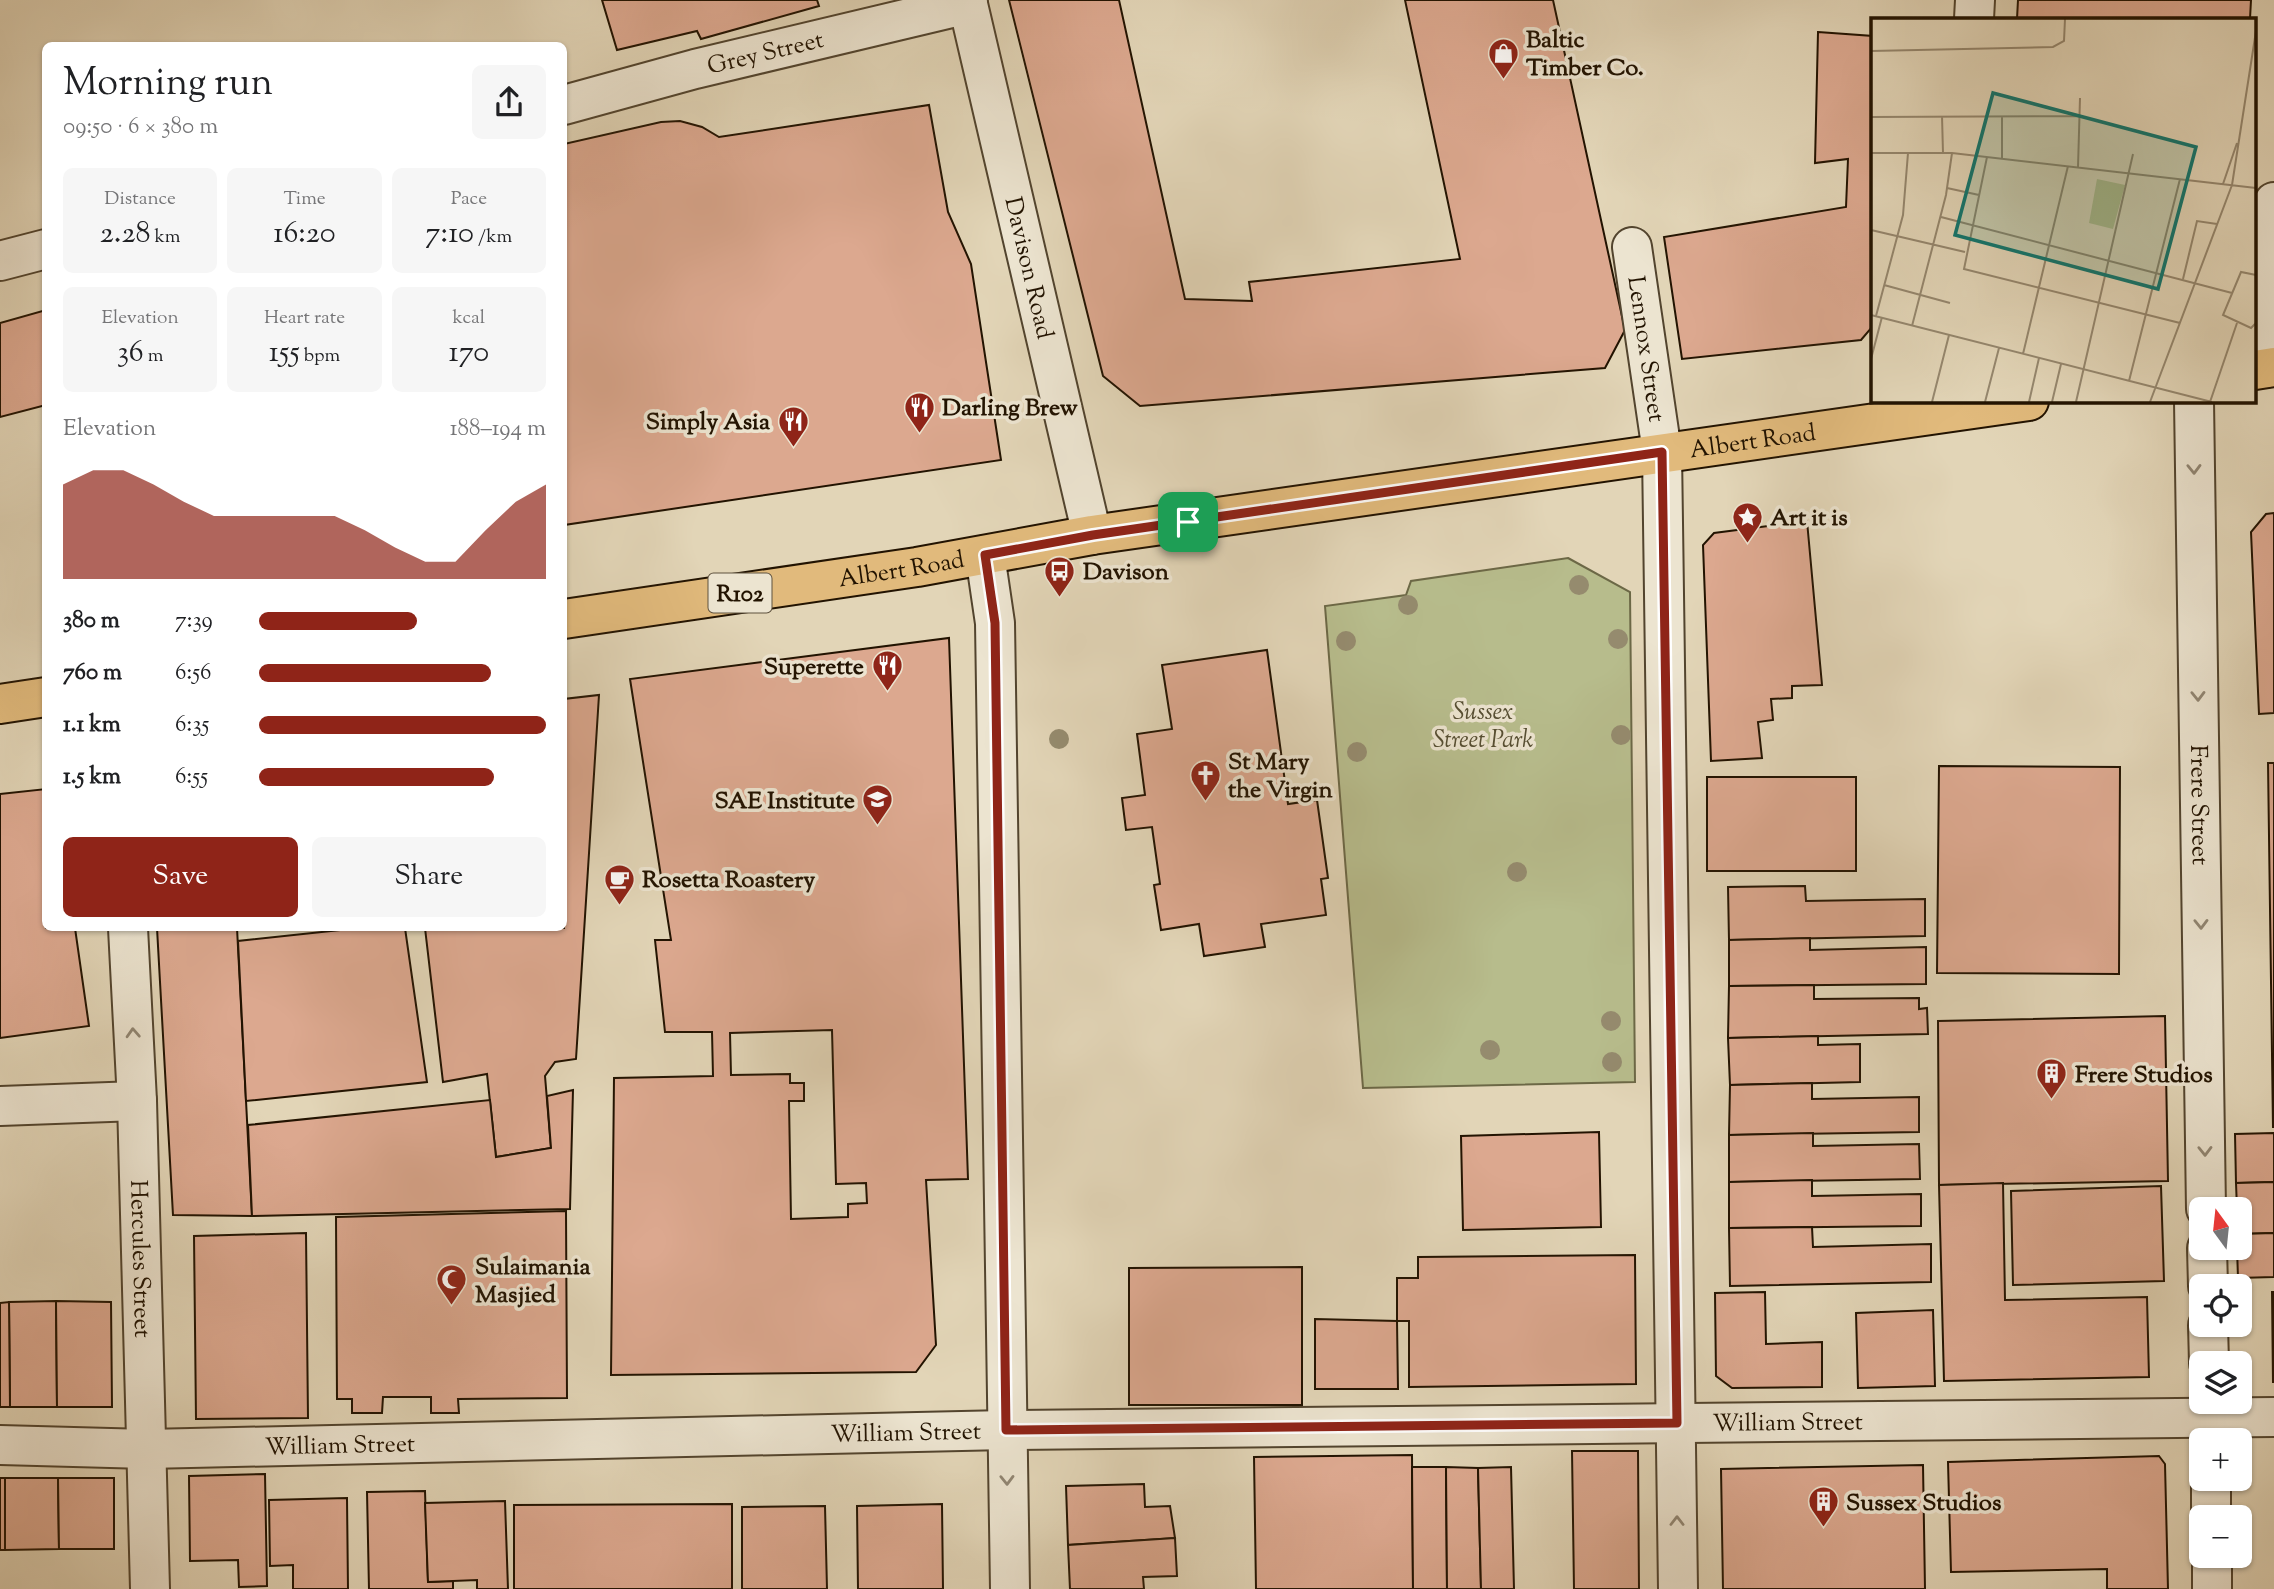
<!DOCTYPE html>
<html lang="en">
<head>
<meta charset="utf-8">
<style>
	body { margin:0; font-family:"Sorts Mill Goudy",serif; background:#f6f6f6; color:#202124; height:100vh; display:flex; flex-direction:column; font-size:26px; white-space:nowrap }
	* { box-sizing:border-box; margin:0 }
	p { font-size:23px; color:#757577 }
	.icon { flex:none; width:38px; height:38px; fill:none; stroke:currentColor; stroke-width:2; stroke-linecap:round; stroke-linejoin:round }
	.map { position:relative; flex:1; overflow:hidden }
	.side { position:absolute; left:42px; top:42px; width:525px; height:889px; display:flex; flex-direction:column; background:#fff; border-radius:10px; box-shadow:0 2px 5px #0004 }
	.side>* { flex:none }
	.needle { width:46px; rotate:345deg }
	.controls { position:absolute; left:2189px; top:1197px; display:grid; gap:14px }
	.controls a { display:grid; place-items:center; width:63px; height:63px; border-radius:10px; background:#fff; box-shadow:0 2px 5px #0004; font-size:35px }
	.pin { position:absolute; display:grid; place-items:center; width:60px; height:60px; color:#fff; margin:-30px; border-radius:14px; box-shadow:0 4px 10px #0006 }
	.round { display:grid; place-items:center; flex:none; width:74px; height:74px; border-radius:10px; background:#f6f6f6 }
	.headline { display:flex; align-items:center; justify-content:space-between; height:119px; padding:0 21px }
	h1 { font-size:38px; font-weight:600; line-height:52px }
	.figures { display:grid; grid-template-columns:repeat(3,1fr); gap:10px; height:119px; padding:7px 21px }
	.figures div { display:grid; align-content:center; border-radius:10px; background:#f6f6f6; text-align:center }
	.figures b { font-size:30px; font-weight:600 }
	.figures small { font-size:19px; font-weight:400 }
	.figures p { font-size:19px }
	.chart { height:196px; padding:14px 21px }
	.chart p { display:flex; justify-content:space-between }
	.chart svg { width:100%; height:126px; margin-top:7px; fill:#8f2418; opacity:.7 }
	.cta { display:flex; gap:14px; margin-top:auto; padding:14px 21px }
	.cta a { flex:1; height:80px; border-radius:10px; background:#8f2418; color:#fff; font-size:28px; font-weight:600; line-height:80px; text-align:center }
	.cta a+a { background:#f6f6f6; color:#202124 }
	ul { padding:0 21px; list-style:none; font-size:23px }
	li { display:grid; grid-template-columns:112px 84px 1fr; align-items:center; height:52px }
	li i { height:18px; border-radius:9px; background:#8f2418 }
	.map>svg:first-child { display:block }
</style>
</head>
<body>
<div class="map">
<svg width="2274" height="1589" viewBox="0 0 2274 1589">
	<rect width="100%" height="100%" fill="#e2d5b7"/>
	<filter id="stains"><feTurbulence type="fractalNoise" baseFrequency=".00286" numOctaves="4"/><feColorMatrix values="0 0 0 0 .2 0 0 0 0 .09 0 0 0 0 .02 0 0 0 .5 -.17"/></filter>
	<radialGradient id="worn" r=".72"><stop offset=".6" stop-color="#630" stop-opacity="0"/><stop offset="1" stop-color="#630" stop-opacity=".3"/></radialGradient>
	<polygon fill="#b7bc8c" stroke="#6c6846" stroke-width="2" points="1568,558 1630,592 1635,1082 1363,1088 1325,606 1406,595 1411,581"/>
	<g fill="#dca88f" stroke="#221301" stroke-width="2" fill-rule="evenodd">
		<polygon points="602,0 817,0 819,6 701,39 697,31 617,50"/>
		<polygon points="1009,0 1119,0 1185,299 1252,301 1249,282 1460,259 1405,0 1553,0 1625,330 1605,368 1140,406 1103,376"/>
		<polygon points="2018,0 2251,0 2250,19 2017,19"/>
		<polygon points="1818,32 1873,36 1873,326 1861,340 1682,359 1664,237 1846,207 1848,159 1815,163"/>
		<polygon points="929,105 948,212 971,264 1001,460 564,525 564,144 661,122 680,121 702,127 719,137"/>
		<polygon points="46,310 46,405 0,417 0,323"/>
		<polygon points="2274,513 2274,713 2259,714 2251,532 2266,514"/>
		<polygon points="1807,521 1822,685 1792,686 1792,698 1771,699 1773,720 1758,722 1762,758 1711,761 1703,545 1714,533"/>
		<path d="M 949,638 L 968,1179 L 926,1180 L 936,1345 L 916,1372 L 611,1375 L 614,1078 L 713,1076 L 712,1032 L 665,1032 L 655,940 L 671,940 L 630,679 ZM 832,1030 L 836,1184 L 866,1183 L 867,1203 L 848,1204 L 848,1217 L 791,1219 L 789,1101 L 804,1101 L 804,1083 L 790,1083 L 790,1074 L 731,1075 L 730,1033 Z"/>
		<polygon points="1267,650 1288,804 1317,800 1328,878 1321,879 1326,915 1261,924 1265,947 1204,956 1199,924 1161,930 1154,885 1160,884 1152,827 1126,830 1122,798 1145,795 1137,734 1172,729 1162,665"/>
		<polygon points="599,695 576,1059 555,1062 545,1076 551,1148 496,1157 487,1074 443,1082 425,928 564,928 564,699"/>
		<polygon points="2268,763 2274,763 2274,1127 2273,1127"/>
		<polygon points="1939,766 2120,767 2119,974 1937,973"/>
		<rect x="1707" y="777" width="149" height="94"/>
		<polygon points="46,789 46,928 75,928 89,1026 0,1038 0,794"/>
		<polygon points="1805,886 1806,901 1925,899 1925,936 1729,940 1728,887"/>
		<polygon points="157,928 237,928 252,1216 173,1215"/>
		<polygon points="359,928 405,928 427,1082 246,1101 238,941"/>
		<polygon points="1810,938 1810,950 1926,947 1926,984 1729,986 1729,940"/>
		<polygon points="1814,985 1814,999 1919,998 1919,1009 1927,1008 1928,1034 1728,1038 1729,986"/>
		<polygon points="2165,1016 2168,1181 1939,1185 1938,1021"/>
		<polygon points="1818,1036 1818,1045 1860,1044 1860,1082 1730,1085 1728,1038"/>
		<polygon points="1812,1083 1812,1099 1919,1097 1919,1132 1729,1135 1730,1085"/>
		<polygon points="573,1090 570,1209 252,1216 248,1125 490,1100 496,1157 551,1148 547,1096"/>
		<polygon points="1599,1132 1601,1227 1463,1230 1461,1136"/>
		<polygon points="1813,1133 1813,1146 1919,1144 1920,1179 1729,1182 1729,1135"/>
		<polygon points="2274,1133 2274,1182 2236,1183 2235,1134"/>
		<polygon points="1812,1180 1812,1196 1921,1194 1921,1226 1729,1228 1729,1182"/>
		<polygon points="2274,1182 2274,1233 2240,1234 2240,1209 2237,1209 2236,1183"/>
		<polygon points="2003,1183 2005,1300 2147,1297 2149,1377 1944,1381 1939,1185"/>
		<polygon points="2161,1186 2164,1281 2013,1285 2011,1191"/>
		<polygon points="566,1211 567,1398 458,1399 459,1413 431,1413 431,1397 383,1397 382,1413 352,1413 352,1399 337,1399 336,1217"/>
		<polygon points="1812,1227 1813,1247 1931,1244 1931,1282 1730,1286 1729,1228"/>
		<polygon points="306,1233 308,1418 196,1419 194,1236"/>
		<polygon points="2274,1233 2274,1277 2238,1278 2237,1248 2240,1248 2240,1234"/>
		<polygon points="1635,1255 1636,1384 1409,1387 1409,1321 1397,1321 1397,1278 1418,1278 1418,1257"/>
		<polygon points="1302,1267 1302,1405 1129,1405 1129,1268"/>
		<polygon points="1765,1292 1766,1344 1822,1342 1822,1387 1732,1388 1716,1376 1715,1293"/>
		<polygon points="2272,1292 2274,1292 2274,1382 2273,1382"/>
		<polygon points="56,1301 57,1407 10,1407 9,1302"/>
		<polygon points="56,1301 111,1302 112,1407 57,1407"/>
		<polygon points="9,1302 10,1407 0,1407 0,1303"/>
		<polygon points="1933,1310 1935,1386 1858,1388 1856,1313"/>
		<polygon points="1315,1319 1397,1321 1398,1389 1315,1389"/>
		<polygon points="1572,1451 1638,1451 1639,1589 1574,1589"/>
		<polygon points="1412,1455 1413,1589 1256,1589 1254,1457"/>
		<polygon points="2159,1456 2165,1464 2168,1589 2107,1589 2107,1569 1951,1572 1948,1462"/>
		<polygon points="1923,1465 1925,1589 1723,1589 1721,1469"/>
		<polygon points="1412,1467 1446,1467 1447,1589 1413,1589"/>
		<polygon points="1446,1467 1478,1468 1481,1589 1447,1589"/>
		<polygon points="1511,1467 1514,1589 1481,1589 1478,1468"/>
		<polygon points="265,1474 267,1586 239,1587 238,1560 190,1561 189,1476"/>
		<rect x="0" y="1478" width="5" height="72"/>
		<polygon points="5,1478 58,1478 59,1549 5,1550"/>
		<polygon points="58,1478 114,1478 114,1549 59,1549"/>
		<polygon points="1144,1484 1145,1507 1170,1506 1175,1538 1068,1545 1066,1486"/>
		<polygon points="425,1491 428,1582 453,1581 453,1589 369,1589 367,1492"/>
		<polygon points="347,1498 348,1589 293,1589 293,1565 270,1566 269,1500"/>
		<polygon points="505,1501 508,1589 477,1589 477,1580 428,1582 425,1503"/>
		<polygon points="732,1504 732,1589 514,1589 514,1505"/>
		<polygon points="942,1504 943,1589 858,1589 857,1506"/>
		<polygon points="825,1506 827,1589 742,1589 742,1507"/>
		<polygon points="1175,1538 1177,1576 1143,1577 1144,1589 1070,1589 1068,1545"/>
	</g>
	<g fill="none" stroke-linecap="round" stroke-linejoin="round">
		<defs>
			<g id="minor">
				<path id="s1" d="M 967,0 L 1092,535"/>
				<polyline points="1974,19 1975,0"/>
				<path id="s2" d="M 564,105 L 695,69 L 968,4"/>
				<path id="s3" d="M 1632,247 L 1662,452 L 1678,1589"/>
				<polyline points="0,261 46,249"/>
				<polyline points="2265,368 2274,202"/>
				<path id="s4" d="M 2194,401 L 2206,1209"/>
				<polyline points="985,555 995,623 1010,1589"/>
				<path id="s5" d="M 128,928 L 137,1101 L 150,1589"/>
				<polyline points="0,1106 137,1101"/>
				<polyline points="2207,1248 2208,1286"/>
				<polyline points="2208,1325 2209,1363"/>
				<path id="s6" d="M 0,1445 L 147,1449 L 1006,1430 L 2274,1417"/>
				<polyline points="2211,1479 2211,1517"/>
				<polyline points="2212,1556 2212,1589"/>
			</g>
			<g id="major">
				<polyline points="2255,370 2274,367"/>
				<path id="s7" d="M 564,619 L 917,567 L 1092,535 L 2029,401"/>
				<polyline points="0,704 46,697"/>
			</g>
		</defs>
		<use href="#minor" stroke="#52442e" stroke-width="42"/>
		<use href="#major" stroke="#221301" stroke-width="42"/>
		<use href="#minor" stroke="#ece4d0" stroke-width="38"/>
		<use href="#major" stroke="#e1ba7c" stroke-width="38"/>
	</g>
	<g fill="#958b6e">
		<circle cx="1579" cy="585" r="10"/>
		<circle cx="1408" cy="605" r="10"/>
		<circle cx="1618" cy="639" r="10"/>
		<circle cx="1346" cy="641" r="10"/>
		<circle cx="1621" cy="735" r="10"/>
		<circle cx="1059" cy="739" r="10"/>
		<circle cx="1357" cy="752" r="10"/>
		<circle cx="1517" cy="872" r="10"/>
		<circle cx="1611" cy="1021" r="10"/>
		<circle cx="1490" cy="1050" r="10"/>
		<circle cx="1612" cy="1062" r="10"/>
	</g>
	<defs><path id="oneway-chevron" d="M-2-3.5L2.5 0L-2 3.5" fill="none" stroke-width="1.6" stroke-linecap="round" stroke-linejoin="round" transform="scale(1.75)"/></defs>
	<g stroke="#918673">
		<use href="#oneway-chevron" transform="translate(2194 469) rotate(89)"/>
		<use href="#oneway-chevron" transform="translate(2198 696) rotate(89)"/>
		<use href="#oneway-chevron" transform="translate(2201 924) rotate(89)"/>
		<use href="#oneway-chevron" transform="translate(133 1033) rotate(-93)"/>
		<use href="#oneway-chevron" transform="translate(2205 1151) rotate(89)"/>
		<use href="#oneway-chevron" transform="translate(1007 1480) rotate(89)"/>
		<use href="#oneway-chevron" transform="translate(1677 1521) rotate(-90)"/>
	</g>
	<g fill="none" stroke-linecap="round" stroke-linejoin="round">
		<defs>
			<polygon id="route" points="1662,452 1677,1423 1006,1430 995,623 985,555 1093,535"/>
		</defs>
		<use href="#route" stroke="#fff" stroke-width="14"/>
		<use href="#route" stroke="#8f2418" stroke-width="9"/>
	</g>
	<defs>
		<symbol id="shop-pin" viewBox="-11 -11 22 30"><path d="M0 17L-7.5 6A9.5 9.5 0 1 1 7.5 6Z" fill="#8f2418" stroke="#ece4d0"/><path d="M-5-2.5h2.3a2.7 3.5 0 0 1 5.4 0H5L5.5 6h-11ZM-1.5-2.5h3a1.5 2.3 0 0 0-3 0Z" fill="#fff"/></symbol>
		<symbol id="restaurant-pin" viewBox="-11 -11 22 30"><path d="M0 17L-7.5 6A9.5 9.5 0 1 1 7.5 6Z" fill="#8f2418" stroke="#ece4d0"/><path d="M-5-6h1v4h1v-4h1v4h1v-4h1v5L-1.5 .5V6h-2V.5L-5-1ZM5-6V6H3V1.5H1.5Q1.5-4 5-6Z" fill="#fff"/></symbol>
		<symbol id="sight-pin" viewBox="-11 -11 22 30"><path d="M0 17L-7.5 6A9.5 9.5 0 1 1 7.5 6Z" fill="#8f2418" stroke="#ece4d0"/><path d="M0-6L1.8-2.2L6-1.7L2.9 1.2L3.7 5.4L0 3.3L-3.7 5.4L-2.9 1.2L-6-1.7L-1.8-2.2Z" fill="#fff"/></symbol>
		<symbol id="bus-pin" viewBox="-11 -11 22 30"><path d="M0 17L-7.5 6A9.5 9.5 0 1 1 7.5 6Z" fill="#8f2418" stroke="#ece4d0"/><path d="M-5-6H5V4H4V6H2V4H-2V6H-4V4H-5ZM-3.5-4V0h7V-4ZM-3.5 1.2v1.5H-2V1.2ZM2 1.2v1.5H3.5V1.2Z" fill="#fff"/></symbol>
		<symbol id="church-pin" viewBox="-11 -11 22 30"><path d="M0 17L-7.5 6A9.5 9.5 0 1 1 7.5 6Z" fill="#8f2418" stroke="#ece4d0"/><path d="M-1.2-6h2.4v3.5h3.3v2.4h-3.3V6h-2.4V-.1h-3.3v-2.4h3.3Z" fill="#fff"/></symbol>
		<symbol id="university-pin" viewBox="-11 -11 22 30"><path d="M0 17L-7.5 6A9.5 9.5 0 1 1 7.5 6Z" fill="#8f2418" stroke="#ece4d0"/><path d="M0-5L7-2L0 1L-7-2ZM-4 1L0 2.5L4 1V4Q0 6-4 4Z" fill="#fff"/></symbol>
		<symbol id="cafe-pin" viewBox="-11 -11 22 30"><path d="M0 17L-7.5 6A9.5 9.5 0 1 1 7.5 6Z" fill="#8f2418" stroke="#ece4d0"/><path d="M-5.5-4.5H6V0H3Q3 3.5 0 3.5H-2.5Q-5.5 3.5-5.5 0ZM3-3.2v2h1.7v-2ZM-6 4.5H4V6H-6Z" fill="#fff"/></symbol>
		<symbol id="building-pin" viewBox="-11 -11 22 30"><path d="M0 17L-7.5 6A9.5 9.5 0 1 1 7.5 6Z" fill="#8f2418" stroke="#ece4d0"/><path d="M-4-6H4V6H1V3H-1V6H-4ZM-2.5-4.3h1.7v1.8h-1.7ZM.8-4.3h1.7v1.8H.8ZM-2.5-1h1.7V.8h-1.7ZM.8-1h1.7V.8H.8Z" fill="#fff"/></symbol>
		<symbol id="mosque-pin" viewBox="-11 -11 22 30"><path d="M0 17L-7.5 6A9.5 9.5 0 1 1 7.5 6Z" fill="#8f2418" stroke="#ece4d0"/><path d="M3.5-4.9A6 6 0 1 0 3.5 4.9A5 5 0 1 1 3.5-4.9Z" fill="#fff"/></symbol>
	</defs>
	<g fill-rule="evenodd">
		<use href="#shop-pin" x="1486" y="36" width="35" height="47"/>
		<use href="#restaurant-pin" x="902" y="390" width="35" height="47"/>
		<use href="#restaurant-pin" x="776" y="404" width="35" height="47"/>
		<use href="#sight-pin" x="1730" y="500" width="35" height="47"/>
		<use href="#bus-pin" x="1042" y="554" width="35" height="47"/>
		<use href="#restaurant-pin" x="870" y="648" width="35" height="47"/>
		<use href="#church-pin" x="1188" y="758" width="35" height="47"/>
		<use href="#university-pin" x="860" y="782" width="35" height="47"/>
		<use href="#cafe-pin" x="602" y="862" width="35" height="47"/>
		<use href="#building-pin" x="2034" y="1056" width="35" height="47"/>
		<use href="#mosque-pin" x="434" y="1262" width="35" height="47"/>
		<use href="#building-pin" x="1806" y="1484" width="35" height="47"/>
	</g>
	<g text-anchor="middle" stroke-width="7" stroke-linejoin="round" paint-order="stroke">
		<rect fill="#ece4d0" stroke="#5f523f" stroke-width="2" x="708.5" y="573.5" width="63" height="39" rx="5"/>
		<g font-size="23" font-weight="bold" fill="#221301">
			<text x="740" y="601">R102</text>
		</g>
		<g font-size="24" font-weight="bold" fill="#221301" stroke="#ece4d0" text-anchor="start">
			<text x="1526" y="47">Baltic<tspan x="1526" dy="28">Timber Co.</tspan></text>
			<text x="942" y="415">Darling Brew</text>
			<text x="770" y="429" text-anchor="end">Simply Asia</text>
			<text x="1770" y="525">Art it is</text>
			<text x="1083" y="579">Davison</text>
			<text x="864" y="674" text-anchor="end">Superette</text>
			<text x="1228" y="769">St Mary<tspan x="1228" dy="28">the Virgin</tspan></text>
			<text x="855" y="808" text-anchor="end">SAE Institute</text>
			<text x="642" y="887">Rosetta Roastery</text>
			<text x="2075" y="1082">Frere Studios</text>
			<text x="475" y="1274">Sulaimania<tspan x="475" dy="28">Masjied</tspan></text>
			<text x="1846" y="1510">Sussex Studios</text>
		</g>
		<g font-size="24" fill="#221301" stroke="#ece4d0">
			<text dy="8" stroke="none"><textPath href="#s2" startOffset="208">Grey Street</textPath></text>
			<text dy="8" stroke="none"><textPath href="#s1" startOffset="275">Davison Road</textPath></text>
			<text dy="8" stroke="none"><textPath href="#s3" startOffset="103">Lennox Street</textPath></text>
			<text dy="8" stroke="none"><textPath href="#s7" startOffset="1202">Albert Road</textPath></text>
			<text dy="8" stroke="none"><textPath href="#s7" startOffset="341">Albert Road</textPath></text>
			<text dy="8" stroke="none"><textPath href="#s4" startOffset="404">Frere Street</textPath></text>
			<text dy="8" stroke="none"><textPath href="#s5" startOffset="331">Hercules Street</textPath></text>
			<text dy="8" stroke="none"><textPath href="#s6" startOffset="1788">William Street</textPath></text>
			<text dy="8" stroke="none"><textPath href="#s6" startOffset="906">William Street</textPath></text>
			<text dy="8" stroke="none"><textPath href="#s6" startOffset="340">William Street</textPath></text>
		</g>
		<g font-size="24" font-style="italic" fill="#564e32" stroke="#ece4d0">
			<text x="1483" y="719">Sussex<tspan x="1483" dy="28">Street Park</tspan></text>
		</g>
	</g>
	<g transform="translate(1871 18)">
		<rect width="385" height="385" fill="#e2d5b7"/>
		<path d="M 226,161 L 254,167 L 242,211 L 218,205 Z" fill="#b7bc8c"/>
		<path fill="none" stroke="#95876e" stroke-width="2" d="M 0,33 L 182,29 L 193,23 L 194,1M 71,98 L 72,135M 0,99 L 208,98M 0,135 L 81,135 L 385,170M 116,139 L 93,251 L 309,305M 131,141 L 131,98M 207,149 L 209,80M 352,166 L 366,125M 361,167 L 385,13M 76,170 L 108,177M 70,199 L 361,275M 0,212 L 94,234M 385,257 L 370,254 L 352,297 L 380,310 L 385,305M 312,261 L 326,203 L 346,206M 13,267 L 79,285M 0,297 L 341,384M 5,298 L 32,197 L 37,135M 41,308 L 75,177 L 81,135M 152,336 L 197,148M 0,341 L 11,299M 258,363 L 309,161M 61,384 L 78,317M 114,384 L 128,330M 158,384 L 168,340M 181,384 L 190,346M 205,384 L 262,136M 279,384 L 361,167M 339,384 L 366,305"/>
		<path fill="#0f766e" fill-opacity="0.15" stroke="#0f766e" stroke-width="3.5" d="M 122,75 L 325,129 L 287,271 L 84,217 Z"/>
		<rect width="385" height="385" fill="none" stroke="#221301" stroke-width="3.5"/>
	</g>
	<rect width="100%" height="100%" filter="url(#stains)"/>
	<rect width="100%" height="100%" fill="url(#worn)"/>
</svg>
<div class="controls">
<a><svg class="needle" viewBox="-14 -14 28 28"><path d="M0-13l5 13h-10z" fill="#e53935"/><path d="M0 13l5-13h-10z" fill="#757577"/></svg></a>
<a><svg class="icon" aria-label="locate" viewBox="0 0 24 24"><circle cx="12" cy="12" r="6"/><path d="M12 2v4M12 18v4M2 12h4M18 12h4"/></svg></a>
<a><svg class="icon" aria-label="layers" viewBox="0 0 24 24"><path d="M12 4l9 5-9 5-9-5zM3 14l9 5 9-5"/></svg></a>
<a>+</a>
<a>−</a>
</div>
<div class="pin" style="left:1188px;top:522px;background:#1e9e55"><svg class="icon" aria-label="arrive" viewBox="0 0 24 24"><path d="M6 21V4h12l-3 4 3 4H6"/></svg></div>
<section class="side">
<div class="headline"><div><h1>Morning run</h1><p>09:50 · 6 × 380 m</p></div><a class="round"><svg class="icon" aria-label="share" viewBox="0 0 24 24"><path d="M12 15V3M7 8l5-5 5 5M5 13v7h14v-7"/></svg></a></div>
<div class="figures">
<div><p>Distance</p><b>2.28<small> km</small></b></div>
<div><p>Time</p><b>16:20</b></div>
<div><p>Pace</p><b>7:10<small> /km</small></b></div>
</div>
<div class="figures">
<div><p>Elevation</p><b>36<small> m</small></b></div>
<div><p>Heart rate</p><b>155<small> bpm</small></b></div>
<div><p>kcal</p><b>170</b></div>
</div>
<div class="chart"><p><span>Elevation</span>188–194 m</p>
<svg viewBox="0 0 160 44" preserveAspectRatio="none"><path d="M0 44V11L10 6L20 6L30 11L40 17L50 22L60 22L70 22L80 22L90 22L100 27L110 33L120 38L130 38L140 27L150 17L160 11V44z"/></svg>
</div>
<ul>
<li><b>380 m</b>7:39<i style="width:55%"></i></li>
<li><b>760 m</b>6:56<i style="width:81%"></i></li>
<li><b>1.1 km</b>6:35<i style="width:100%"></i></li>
<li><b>1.5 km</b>6:55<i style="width:82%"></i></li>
</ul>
<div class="cta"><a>Save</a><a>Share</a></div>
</section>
</div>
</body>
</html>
